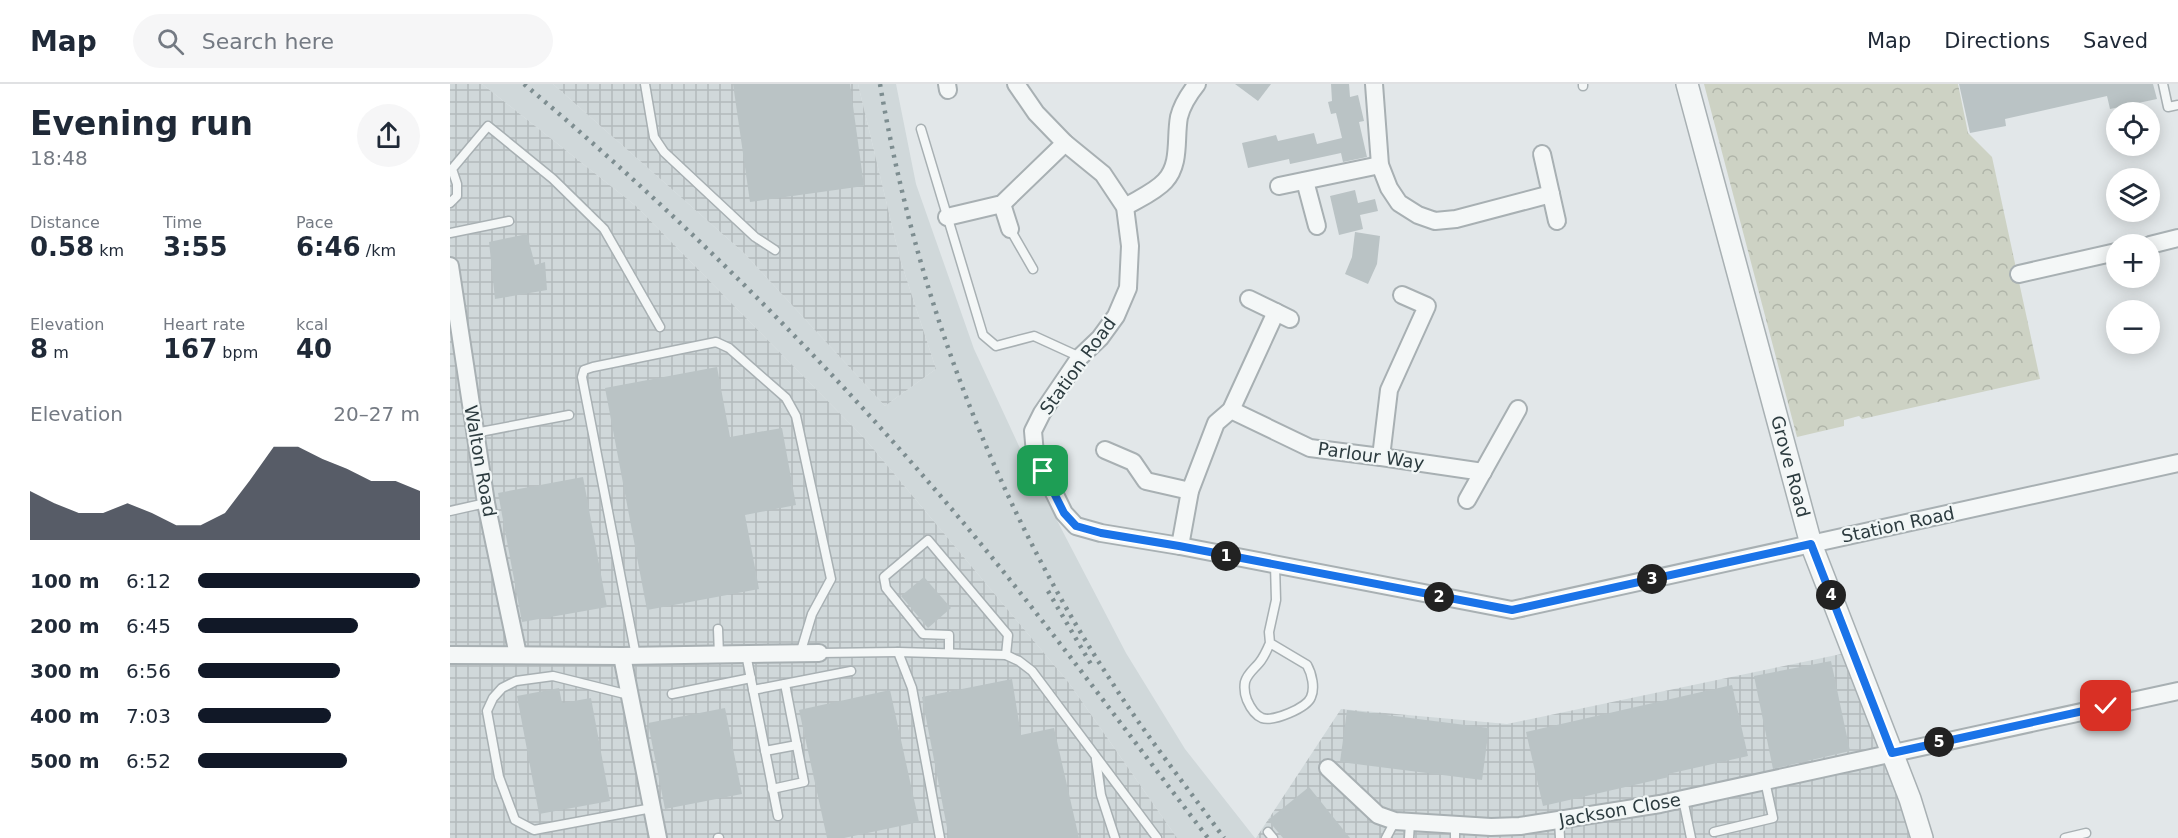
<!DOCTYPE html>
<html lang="en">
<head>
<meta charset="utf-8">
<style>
	body { margin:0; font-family:"DejaVu Sans",sans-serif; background:#f6f6f7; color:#1f2937; height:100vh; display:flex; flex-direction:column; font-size:22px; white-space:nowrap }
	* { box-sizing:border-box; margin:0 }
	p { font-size:20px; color:#747a83 }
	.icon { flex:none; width:33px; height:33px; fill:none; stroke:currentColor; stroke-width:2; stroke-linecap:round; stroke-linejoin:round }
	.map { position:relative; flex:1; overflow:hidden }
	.drawer { display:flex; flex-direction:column; background:#fff; width:450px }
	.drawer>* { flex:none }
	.buttons { position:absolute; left:1656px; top:18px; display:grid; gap:12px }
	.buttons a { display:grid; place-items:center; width:54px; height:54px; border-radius:50%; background:#fff; box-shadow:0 3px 15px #0003; font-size:30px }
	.pin { position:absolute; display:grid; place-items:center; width:51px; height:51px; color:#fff; margin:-26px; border-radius:12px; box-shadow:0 3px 9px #0006 }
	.km { position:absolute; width:30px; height:30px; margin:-15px; border-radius:50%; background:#222; color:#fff; font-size:16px; line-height:30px; text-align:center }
	.round { display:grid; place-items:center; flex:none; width:63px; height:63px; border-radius:32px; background:#f6f6f7 }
	.overview { display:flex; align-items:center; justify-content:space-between; height:102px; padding:0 30px }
	h1 { font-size:33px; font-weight:700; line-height:45px }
	.metrics { display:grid; grid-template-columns:repeat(3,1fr); gap:9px; height:102px; padding:6px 30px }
	.metrics div { display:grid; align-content:center }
	.metrics b { font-size:26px; font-weight:700 }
	.metrics small { font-size:16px; font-weight:400 }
	.metrics p { font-size:16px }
	.chart { height:168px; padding:12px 30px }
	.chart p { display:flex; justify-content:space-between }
	.chart svg { width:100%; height:108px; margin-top:6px; fill:#111827; opacity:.7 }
	ul { padding:0 30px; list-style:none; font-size:20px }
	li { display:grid; grid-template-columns:96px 72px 1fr; align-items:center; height:45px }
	li i { height:15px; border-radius:8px; background:#111827 }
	header { display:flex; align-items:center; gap:36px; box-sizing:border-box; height:84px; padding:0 30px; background:#fff; border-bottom:2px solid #e0e1e3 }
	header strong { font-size:28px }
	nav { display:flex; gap:33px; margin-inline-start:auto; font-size:21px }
	.search { width:420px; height:54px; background:#f6f6f7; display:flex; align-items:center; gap:15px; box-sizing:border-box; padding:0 21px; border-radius:33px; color:#747a83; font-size:22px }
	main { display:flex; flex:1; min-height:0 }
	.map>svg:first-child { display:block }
</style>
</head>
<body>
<header>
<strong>Map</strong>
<div class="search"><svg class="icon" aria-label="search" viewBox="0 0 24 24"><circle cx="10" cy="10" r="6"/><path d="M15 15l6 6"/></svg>Search here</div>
<nav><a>Map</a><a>Directions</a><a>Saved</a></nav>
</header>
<main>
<section class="drawer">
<div class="overview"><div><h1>Evening run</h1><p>18:48</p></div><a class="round"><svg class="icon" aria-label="share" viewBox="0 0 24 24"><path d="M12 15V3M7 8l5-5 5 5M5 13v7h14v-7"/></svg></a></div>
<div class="metrics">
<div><p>Distance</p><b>0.58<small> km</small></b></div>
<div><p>Time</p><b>3:55</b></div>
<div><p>Pace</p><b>6:46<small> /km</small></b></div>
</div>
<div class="metrics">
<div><p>Elevation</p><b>8<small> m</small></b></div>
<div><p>Heart rate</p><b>167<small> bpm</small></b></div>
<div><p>kcal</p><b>40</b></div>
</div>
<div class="chart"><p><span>Elevation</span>20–27 m</p>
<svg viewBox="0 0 160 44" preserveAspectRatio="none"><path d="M0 44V24L10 29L20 33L30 33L40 29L50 33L60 38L70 38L80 33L90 20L100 6L110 6L120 11L130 15L140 20L150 20L160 24V44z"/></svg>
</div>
<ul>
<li><b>100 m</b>6:12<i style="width:100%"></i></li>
<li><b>200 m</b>6:45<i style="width:72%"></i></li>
<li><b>300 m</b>6:56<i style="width:64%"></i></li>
<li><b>400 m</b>7:03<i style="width:60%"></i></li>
<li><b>500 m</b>6:52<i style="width:67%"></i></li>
</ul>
</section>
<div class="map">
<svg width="1728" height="754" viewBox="0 0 1728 754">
	<defs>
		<pattern id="industrial-grid" width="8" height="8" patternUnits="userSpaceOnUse" patternTransform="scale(1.5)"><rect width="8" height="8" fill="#d0d8da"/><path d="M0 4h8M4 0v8" fill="none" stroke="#b3babc"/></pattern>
		<pattern id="park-crowns" width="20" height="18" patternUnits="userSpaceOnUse" patternTransform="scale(1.5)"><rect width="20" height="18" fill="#cdd2c4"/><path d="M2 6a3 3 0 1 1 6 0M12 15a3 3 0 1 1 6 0" fill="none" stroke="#b0b5a9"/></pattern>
	</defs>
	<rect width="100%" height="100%" fill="#e2e7e9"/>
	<polygon fill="#d0d8da" points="32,0 103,0 294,169 435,322 486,285 450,175 408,0 446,0 466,100 524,265 574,373 676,569 735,665 805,754 727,754 619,599 415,355 186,122"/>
	<g fill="url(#industrial-grid)">
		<polygon points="0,0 32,0 186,122 415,355 619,599 727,754 0,754"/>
		<polygon points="103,0 408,0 450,175 486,285 435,322 294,169"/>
		<polygon points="1396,569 1458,734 1459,754 806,754 891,625 1057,640"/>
	</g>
	<polygon fill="url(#park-crowns)" points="1254,0 1508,0 1518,49 1542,73 1590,295 1412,335 1409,332 1394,336 1394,342 1347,353"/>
	<g fill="#bac3c5">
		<polygon points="283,0 400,0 414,102 300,118"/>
		<polygon points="785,0 821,0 808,17"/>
		<polygon points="881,0 899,0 900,13 908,11 914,37 909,38 917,73 893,78 891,69 840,80 839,75 798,84 792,59 826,51 828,57 864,49 867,60 892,54 886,29 881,30 878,18 882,17"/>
		<polygon points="1509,0 1703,0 1707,15 1660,25 1657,12 1555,35 1556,42 1520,49"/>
		<polygon points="905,106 908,119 925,115 928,127 910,131 913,145 889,151 880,112"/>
		<polygon points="905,148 930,152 927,180 918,200 895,190 902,173"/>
		<polygon points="77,150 85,181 95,178 97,206 45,215 39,158"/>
		<polygon points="267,283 280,353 332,344 346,421 295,431 309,505 197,526 155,304"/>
		<polygon points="133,393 157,523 72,538 48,409"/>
		<polygon points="474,493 501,524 478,544 451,512"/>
		<polygon points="1381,577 1400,667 1323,685 1304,592"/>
		<polygon points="562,595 571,651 604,644 629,754 499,754 472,613"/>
		<polygon points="1282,601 1298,672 1218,690 1219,693 1093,722 1076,648"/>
		<polygon points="109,604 112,619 141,614 160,717 89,730 67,612"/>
		<polygon points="440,606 469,738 394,754 377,754 349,626"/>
		<polygon points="275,624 292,710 215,725 198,639"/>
		<polygon points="897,626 1039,644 1032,696 890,678"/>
		<polygon points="859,703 900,754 833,754 818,736"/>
	</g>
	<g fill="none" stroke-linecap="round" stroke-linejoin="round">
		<defs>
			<g id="service">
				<polyline points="195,0 204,53 214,68 305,153 325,166"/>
				<polyline points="1133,0 1133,2"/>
				<polyline points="1713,0 1718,23 1728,21"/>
				<polyline points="471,45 533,251 546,262 584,252 630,273"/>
				<polyline points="0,119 7,112 7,100 2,85 38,42 103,95 154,145 210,243"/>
				<polyline points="560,145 583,185"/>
				<polyline points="0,149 59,137"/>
				<polyline points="25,349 119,331"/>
				<polyline points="0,427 36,419"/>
				<polyline points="268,545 269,571"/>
				<path d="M 820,559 C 817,566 814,573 809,579 C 804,585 797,590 795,598 C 794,604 795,611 797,616 C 800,623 805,631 812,634 C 823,638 857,624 861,613 C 865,604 862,590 857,581 L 820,559 L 819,548 L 826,516 L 825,481"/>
				<polyline points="369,569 448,568"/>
				<polyline points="499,569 499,551 473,550 436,504 434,493 478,456 558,551 556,571"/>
				<polyline points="296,570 328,732"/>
				<polyline points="186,572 132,293 134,286 143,283 266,258 279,264 336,314 346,332 381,495 362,530 350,570"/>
				<polyline points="303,606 401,587"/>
				<polyline points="222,610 301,594"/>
				<polyline points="179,611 103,592 66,597 52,604 43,614 37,627 49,693 65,736 84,746 202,724"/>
				<polyline points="315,667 347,661"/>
				<polyline points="646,675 651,711 665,754"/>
				<polyline points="322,705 354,698 335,600"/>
				<polyline points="1233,715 1241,754"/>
				<polyline points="1109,737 1110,754"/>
				<polyline points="818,748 823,754"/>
				<polyline points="1264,748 1323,734 1315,697"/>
				<polyline points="268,754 269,754"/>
				<polyline points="490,754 462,604 448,568 556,571 569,577 582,587 707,754"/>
				<polyline points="936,754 945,737"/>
				<polyline points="959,754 960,739"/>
				<polyline points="1005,754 1005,741"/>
				<polyline points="1615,754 1636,749"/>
			</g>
			<g id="minor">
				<polyline points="497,0 498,6"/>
				<polyline points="566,0 586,29 615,59 653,90 675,123 680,162 678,204 666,232 650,254 630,273 592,329 583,347 585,370 614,429 626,442 651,449 730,462 1062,526 1728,379"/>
				<polyline points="924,0 930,81 939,104 949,119 968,131 985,137 1006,135 1101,110"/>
				<polyline points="1092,70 1107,137"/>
				<polyline points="855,97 867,142"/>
				<polyline points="829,102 930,81"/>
				<polyline points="552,120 560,145"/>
				<path d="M 675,123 C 688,115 705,108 715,97 C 731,80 725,54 729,33 C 732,21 739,10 747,0"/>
				<polyline points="497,133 552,120 615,59"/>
				<polyline points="1700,161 1728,154"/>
				<polyline points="0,182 36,419 68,571"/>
				<polyline points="1569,190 1666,168"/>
				<polyline points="799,215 840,235"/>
				<polyline points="781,326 860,364 931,373 1033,388"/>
				<polyline points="655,366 683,378 696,397 740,407"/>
				<polyline points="931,373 939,306 977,222 952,211"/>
				<polyline points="1017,416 1068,325"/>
				<polyline points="730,462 740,407 766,339 781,326 826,228"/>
				<polyline points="0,571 172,572 369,569"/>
				<polyline points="172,572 208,754"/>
				<polyline points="878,684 928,731 945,737 1041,743 1070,742 1210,720 1728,607"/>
			</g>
			<g id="tertiary">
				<path id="s1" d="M 1237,0 L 1361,460 L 1460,715 L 1472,754"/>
			</g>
		</defs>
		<use href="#service" stroke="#a8b0b3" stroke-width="11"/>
		<use href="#minor" stroke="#a8b0b3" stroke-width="20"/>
		<use href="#tertiary" stroke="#a8b0b3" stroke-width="24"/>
		<use href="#service" stroke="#f4f7f7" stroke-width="8"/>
		<use href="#minor" stroke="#f4f7f7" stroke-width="16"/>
		<use href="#tertiary" stroke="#f4f7f7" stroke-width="21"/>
		<g stroke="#7d8d90" stroke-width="4.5" stroke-dasharray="3 6" stroke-linecap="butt">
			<path d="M 74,0 C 238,138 389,289 526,454 C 606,551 681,654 758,754"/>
			<path d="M 430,0 C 466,211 545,421 663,600 C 697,653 737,703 774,754"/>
			<polyline points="598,507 642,582"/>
		</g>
	</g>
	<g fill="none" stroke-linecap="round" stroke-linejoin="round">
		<defs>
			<polyline id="route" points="593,387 614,429 626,442 651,449 729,462 1062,526 1361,460 1442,669 1656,622"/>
		</defs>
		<use href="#route" stroke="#fff" stroke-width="12"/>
		<use href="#route" stroke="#1a73e8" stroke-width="8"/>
	</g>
	<g text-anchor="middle" stroke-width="4.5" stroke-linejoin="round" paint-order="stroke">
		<g font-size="18" fill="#2c3b3f" stroke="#f1f6f6">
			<text transform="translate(628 282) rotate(-54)" y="6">Station Road</text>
			<text transform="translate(921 372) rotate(8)" y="6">Parlour Way</text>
			<text transform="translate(30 377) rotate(80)" y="6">Walton Road</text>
			<text dy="6" stroke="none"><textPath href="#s1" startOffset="396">Grove Road</textPath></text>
			<text transform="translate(1448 441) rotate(-12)" y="6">Station Road</text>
			<text transform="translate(1170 726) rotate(-10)" y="6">Jackson Close</text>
		</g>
	</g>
</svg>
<div class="buttons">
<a><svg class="icon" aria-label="locate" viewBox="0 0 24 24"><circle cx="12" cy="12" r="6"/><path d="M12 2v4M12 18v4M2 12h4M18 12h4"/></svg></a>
<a><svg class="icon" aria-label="layers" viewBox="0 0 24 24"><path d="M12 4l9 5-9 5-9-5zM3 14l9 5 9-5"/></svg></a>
<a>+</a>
<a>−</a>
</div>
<div class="pin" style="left:593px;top:387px;background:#1e9e55"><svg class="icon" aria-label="arrive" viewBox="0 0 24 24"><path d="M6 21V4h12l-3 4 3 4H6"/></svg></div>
<div class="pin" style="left:1656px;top:622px;background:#d93025"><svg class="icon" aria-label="check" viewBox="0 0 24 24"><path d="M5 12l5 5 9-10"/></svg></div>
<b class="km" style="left:776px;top:472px">1</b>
<b class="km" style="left:989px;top:513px">2</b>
<b class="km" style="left:1202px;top:495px">3</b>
<b class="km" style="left:1381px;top:511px">4</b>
<b class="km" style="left:1489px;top:658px">5</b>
</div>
</main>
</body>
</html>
